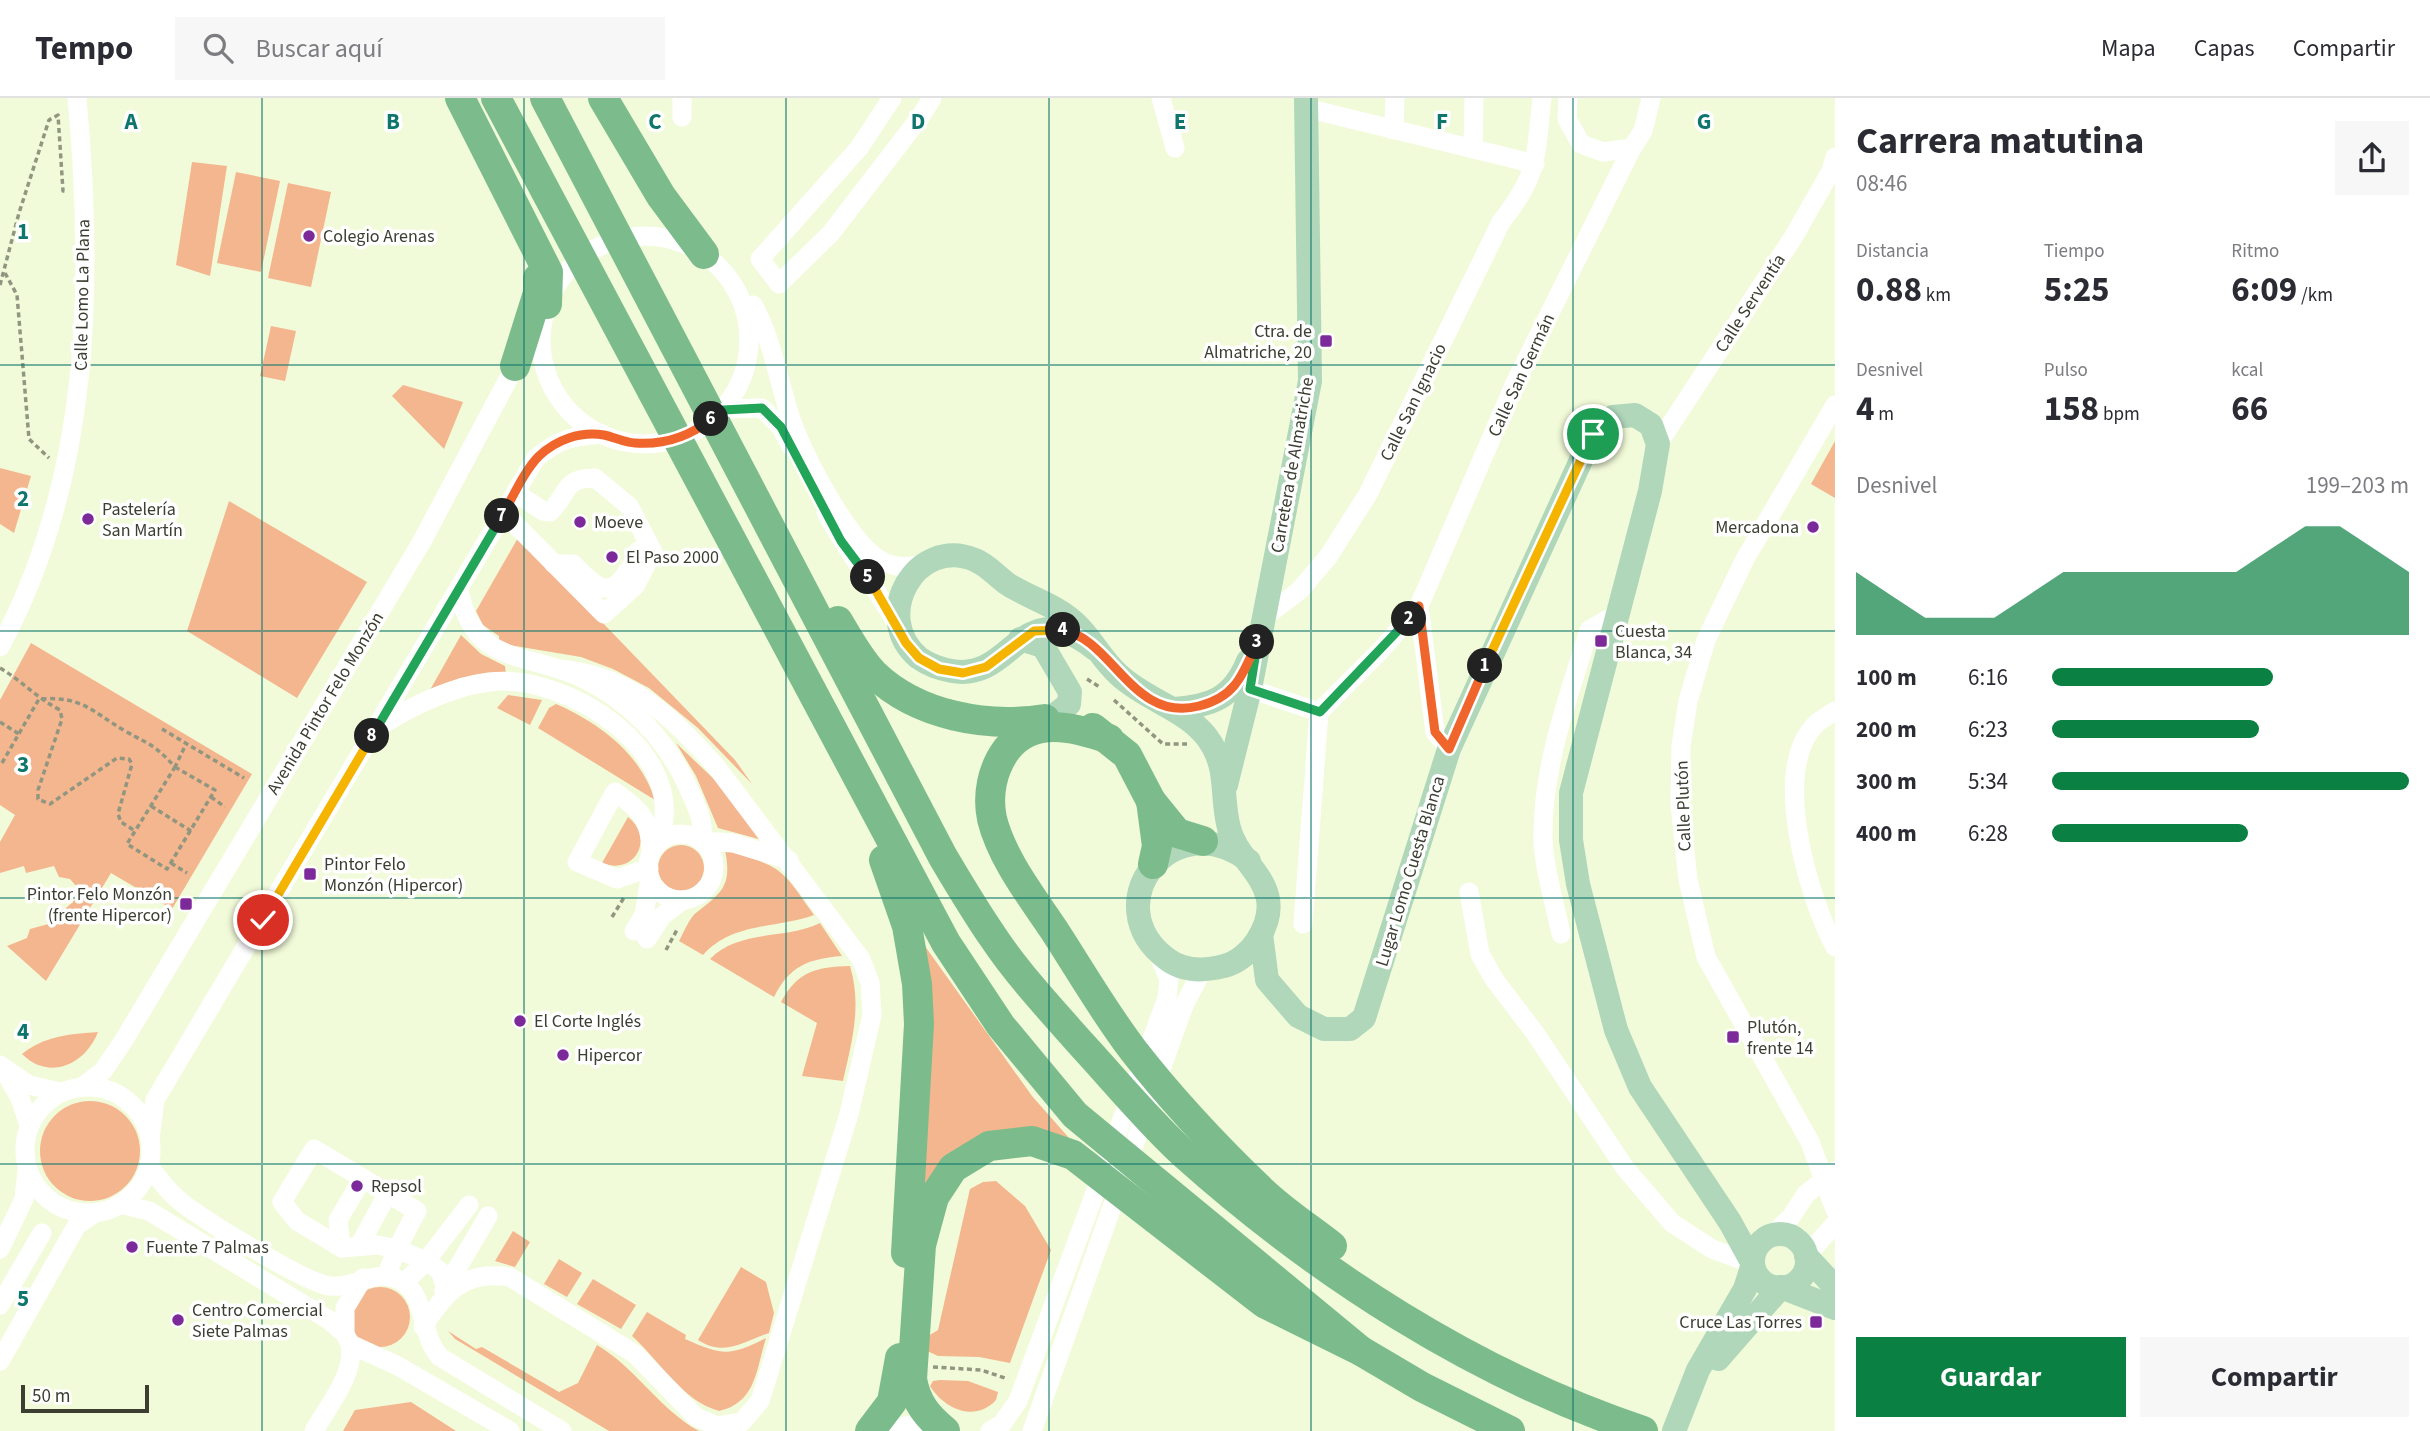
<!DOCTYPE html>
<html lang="es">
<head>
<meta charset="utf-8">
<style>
	body { margin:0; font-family:"Source Sans 3",sans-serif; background:#f7f7f7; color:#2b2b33; height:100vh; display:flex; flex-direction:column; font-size:26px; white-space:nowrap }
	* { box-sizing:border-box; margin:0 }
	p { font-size:23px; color:#7c7c81 }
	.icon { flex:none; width:38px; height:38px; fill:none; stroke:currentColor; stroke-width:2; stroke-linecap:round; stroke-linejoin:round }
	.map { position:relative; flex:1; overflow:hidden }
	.details { display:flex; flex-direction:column; background:#fff; width:595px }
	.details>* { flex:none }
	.scale { position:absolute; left:21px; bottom:18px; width:128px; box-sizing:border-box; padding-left:7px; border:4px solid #3b3e31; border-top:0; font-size:19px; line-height:24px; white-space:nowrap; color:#3b3e31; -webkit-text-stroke:5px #fff; paint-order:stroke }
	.pin { position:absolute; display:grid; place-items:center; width:60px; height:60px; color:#fff; margin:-30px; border:4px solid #fff; border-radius:50%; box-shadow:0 2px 7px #0007 }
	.km { position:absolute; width:35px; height:35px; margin:-18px; border-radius:50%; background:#222; color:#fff; font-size:19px; line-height:35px; text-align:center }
	.round { display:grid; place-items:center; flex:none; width:74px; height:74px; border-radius:0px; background:#f7f7f7 }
	.head { display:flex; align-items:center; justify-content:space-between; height:119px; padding:0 21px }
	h1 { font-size:38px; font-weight:700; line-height:52px }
	.metrics { display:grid; grid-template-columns:repeat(3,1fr); gap:10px; height:119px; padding:7px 21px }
	.metrics div { display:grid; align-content:center }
	.metrics b { font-size:35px; font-weight:700 }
	.metrics small { font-size:19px; font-weight:400 }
	.metrics p { font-size:19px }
	.chart { height:196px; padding:14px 21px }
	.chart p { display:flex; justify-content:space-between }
	.chart svg { width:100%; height:126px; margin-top:7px; fill:#0b8043; opacity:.7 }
	.primary-button { display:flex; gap:14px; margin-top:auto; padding:14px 21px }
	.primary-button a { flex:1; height:80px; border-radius:0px; background:#0b8043; color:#fff; font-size:28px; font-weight:700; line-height:80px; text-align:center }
	.primary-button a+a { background:#f7f7f7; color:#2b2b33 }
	ul { padding:0 21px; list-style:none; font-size:23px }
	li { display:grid; grid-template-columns:112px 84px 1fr; align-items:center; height:52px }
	li i { height:18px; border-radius:9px; background:#0b8043 }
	header { display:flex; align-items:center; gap:42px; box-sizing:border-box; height:98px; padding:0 35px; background:#fff; border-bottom:2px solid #e1e1e2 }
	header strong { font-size:33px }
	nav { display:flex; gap:38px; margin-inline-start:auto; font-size:24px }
	.search { width:490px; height:63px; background:#f7f7f7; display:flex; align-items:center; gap:18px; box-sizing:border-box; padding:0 24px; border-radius:0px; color:#7c7c81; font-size:26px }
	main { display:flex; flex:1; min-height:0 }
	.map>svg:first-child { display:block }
</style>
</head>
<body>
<header>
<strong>Tempo</strong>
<div class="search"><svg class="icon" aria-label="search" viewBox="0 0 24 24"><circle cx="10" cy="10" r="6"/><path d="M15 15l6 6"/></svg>Buscar aquí</div>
<nav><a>Mapa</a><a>Capas</a><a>Compartir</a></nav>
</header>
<main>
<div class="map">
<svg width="1835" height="1333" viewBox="0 0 1835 1333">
	<rect width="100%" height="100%" fill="#f2fbd9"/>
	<g fill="#f4b68e">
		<polygon points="192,64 227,68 210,178 176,167"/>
		<polygon points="236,74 280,83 261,174 217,165"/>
		<polygon points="288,85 331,94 311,189 268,180"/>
		<polygon points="271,228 296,233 285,283 260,278"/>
		<polygon points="403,287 463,304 444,351 392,298"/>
		<polygon points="1835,343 1835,400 1811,386"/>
		<polygon points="0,370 31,378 14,435 0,426"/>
		<polygon points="229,403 367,484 297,600 187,533"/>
		<polygon points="519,438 735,662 752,686 698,630 649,590 613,571 581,559 509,547 499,543 499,538 483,527 476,513"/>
		<polygon points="461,537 481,556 505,568 506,575 460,580 430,592"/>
		<polygon points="31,545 252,676 172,811 111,775 46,883 7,848 27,840 30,831 67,821 66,810 77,800 76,788 70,781 59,779 54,768 26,775 24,768 0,775 0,744 15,717 0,707 0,602"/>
		<polygon points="508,597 542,602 530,627 497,610"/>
		<path d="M 556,606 C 599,625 640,655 655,702 L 538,630 L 549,610 Z"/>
		<polygon points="676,645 716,683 762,742 718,730 696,678"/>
		<path d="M 628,719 C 655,740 635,778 602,765 Z"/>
		<circle cx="681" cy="770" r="23"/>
		<path d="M 725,752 C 782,769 780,768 814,817 C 775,831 733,824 703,857 L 679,843 C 684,834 689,820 697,814 C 723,794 732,787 725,752 Z"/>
		<path d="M 820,825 L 842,858 C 809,861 790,867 774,899 L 710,861 C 739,831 785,842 820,825 Z"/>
		<polygon points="917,837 1032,998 1077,1049 1004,1033 922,1106"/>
		<path d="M 850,868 C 862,908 852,943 843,983 L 802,978 L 817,925 L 781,904 C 798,873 816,869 850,868 Z"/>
		<path d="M 98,934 C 85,967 49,983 22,956 C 44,938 70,936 98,934 Z"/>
		<circle cx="90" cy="1053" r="50"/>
		<polygon points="996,1083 1025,1108 1051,1152 1010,1265 979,1259 938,1258 927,1253 928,1238 938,1232 970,1091 983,1084"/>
		<polygon points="513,1133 530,1144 515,1169 495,1163"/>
		<polygon points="559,1161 582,1175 567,1199 544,1186"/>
		<path d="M 741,1169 L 766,1184 L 774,1215 L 769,1235 C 742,1244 724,1259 698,1242 Z"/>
		<polygon points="593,1181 636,1207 621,1231 577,1206"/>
		<circle cx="380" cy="1219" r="30"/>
		<path d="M 647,1214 L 686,1237 L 685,1241 C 721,1257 730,1259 766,1240 C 756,1272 756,1305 719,1313 C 681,1302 660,1263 632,1238 Z"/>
		<path d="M 448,1233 L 476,1251 L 482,1249 L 559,1294 L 578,1285 L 597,1247 C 636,1270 659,1311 699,1333 L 609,1333 L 455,1241 Z"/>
		<path d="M 940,1282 L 968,1283 L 998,1294 L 996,1302 C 975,1325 944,1311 930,1288 L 933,1283 Z"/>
		<polygon points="411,1304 456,1333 343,1333 355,1312"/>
	</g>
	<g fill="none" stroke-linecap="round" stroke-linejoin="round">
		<g stroke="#919680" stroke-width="3.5" stroke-dasharray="5 3.5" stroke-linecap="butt">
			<polyline points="5,175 17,197 29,341 49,360"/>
			<polyline points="0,187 19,115 49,22 58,17 63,93 65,93"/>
			<path d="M 0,570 C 22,583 37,600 60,612 L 62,621 L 38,692 L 38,701 L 50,706 L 117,660 L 129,661 L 132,666 L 118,716 L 121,724 L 135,733"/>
			<polyline points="1087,581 1101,590"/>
			<polyline points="1114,602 1163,646 1187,646"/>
			<polyline points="0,624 19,636"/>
			<polyline points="162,631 244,680"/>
			<path d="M 2,665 L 39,601 C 83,598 91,613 125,633 C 150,647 154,646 175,669 L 186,646"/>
			<polygon points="175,669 215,692 167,771 127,746"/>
			<polyline points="211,699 225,709"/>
			<polyline points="151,708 191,733"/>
			<polyline points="171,765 187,775"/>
			<polyline points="612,819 625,798"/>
			<polyline points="666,852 678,830"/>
			<polyline points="933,1269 981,1272 1008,1281"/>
		</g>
		<g stroke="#fff" stroke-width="19">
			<polyline points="682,0 682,19"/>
			<polyline points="892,0 859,50 760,161 779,186 831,135 921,18 932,0"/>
			<polyline points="1161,0 1175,50"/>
			<polyline points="1568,0 1567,21 1581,46 1603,54 1632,50"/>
			<polyline points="1306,10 1535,66"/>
			<polyline points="1394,32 1395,0"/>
			<polyline points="1473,51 1474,0"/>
			<circle cx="645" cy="242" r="104"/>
			<path d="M 753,207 C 773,242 779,287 792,324 C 805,360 848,443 880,462 C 893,470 907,469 921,467"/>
			<polyline points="1835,307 1745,461 1706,542 1688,603 1681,648 1680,706 1688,782 1706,859 1810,1044 1835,1112"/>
			<polyline points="723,311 762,310 781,329 790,347"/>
			<polyline points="1658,346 1794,138 1831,73 1835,59"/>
			<path d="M 826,414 C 846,453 875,487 897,526"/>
			<path d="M 504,415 L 604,516 L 635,488 L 653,454 L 629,408 L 595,380 C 563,380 569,395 550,414 L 543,413 L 516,395"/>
			<path d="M 554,466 L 573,466 C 590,482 607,505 625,477 C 630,469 637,462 638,453"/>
			<path d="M 459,492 C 474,570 528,553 584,581 C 630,604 666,641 687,687 C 695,705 705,723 702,743 L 733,745 L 789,762"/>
			<path d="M 1262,521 L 1299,493 L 1328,459 L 1368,396 L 1501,124 C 1540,75 1535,59 1542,0"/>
			<path d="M 0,549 C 91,380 94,187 77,0"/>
			<polyline points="1250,591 1319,614"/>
			<path d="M 1835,613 C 1829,617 1822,621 1817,625 C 1769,669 1809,801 1835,849"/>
			<polyline points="1319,614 1382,551 1419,508"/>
			<path d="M 380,628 C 412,608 451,589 489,584 C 567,574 694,656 658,744"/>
			<polyline points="1449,651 1435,634 1419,508 1515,285 1632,50 1643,33 1651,0"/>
			<circle cx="681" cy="769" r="33"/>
			<path d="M 649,770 L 617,781 L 577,764 L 615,694 C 639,711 650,720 651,751"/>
			<polyline points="1469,794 1480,856 1494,881 1535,935 1625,1070 1672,1125 1712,1151 1753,1166"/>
			<polyline points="1303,826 1319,614"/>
			<polyline points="634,833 644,817 650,780"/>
			<path d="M 1561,836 C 1555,806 1544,772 1543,741 C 1542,669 1568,600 1589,532 L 1617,516"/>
			<polyline points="647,841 662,818 683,802"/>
			<polyline points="0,967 29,987 60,994"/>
			<polyline points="5,974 20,1000 29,1027"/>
			<circle cx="88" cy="1052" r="63"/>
			<polyline points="82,989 103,973 124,942 421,445 520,259"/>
			<path d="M 150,1040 L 155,1002 L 536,360 C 560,340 571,339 602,336"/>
			<path d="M 149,1068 C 159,1081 168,1094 181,1104 C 204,1122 305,1185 330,1188 C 355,1191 377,1168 403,1184 C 426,1199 420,1237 440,1259 L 562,1333"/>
			<polyline points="120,1106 149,1113 329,1222 345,1236 350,1246 398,1268 510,1333"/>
			<polyline points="1772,1137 1791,1119 1806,1096 1835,1073"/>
			<polyline points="336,1147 340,1140 338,1122 363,1080"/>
			<polyline points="359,1148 388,1095"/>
			<polyline points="0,1151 24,1101 27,1072"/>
			<polyline points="1806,1158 1835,1126"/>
			<path d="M 386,1178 C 395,1155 405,1134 417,1113 L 314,1051 L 282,1104 L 297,1123 L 342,1150 L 378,1147 L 396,1151 L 426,1163 L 440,1173 L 446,1190"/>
			<polyline points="404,1185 426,1163 469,1107"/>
			<polyline points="444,1193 488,1118"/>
			<polyline points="0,1207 42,1135"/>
			<path d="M 423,1229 C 446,1193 464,1172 510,1179 L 635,1256 L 696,1319 L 717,1328 L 742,1324 L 760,1303 L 849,1016 L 872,917 L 870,885 L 861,861 L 715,667 C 669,617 631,577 559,571"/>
			<polyline points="345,1236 345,1210 363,1180"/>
			<polyline points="0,1263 77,1127 95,1115"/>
			<path d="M 314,1333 C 328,1308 356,1275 350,1246"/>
			<polyline points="875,1333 911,1327 943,1332"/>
			<polyline points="990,1333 1002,1326 1018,1303 1167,900 1169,881 1157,853"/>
			<polyline points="1032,1333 1184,907 1202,873"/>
		</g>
		<g stroke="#b0d7ba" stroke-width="24">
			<polyline points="1020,541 1043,548 1070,594 1069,606 1051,620"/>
			<path d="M 1095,551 C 1019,492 1015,584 952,573 C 940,571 929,567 919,560 C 870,519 916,437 975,462 C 988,467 998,480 1009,487 C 1032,501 1056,507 1076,526 C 1092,541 1102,562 1119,577 C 1146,602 1183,610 1206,638 C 1230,669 1220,696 1229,730 C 1238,769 1292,788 1257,843 C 1250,854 1237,865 1224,868 C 1205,873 1184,874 1167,861 C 1094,807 1173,704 1249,763"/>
			<path d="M 1173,611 C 1212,608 1233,600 1248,563"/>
			<polyline points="1226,687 1250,591 1310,283 1306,0"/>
			<polyline points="1261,836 1267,882 1298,918 1324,931 1350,931 1364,920 1449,651 1593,336 1613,319 1635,317 1651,327 1658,346 1650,393 1571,695 1571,742 1578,786 1616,932 1640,989 1730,1124 1753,1166"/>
			<circle cx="1780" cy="1163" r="27"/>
			<polyline points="1806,1158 1835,1189"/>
			<polyline points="1781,1189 1835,1210"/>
			<polyline points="1718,1261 1781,1189"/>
			<polyline points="1674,1333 1698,1272 1745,1191 1753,1166"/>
		</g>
		<g stroke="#7cbc8c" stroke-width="30">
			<polyline points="460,0 548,174 547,206"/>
			<polyline points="496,0 946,845 1001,928 1075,1017 1361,1253"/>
			<path d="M 545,0 L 943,759 C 959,786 975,813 993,839 C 1019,878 1053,914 1084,949 C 1117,985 1149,1024 1185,1057 C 1317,1175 1475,1277 1643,1333"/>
			<polyline points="603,0 661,98 704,156"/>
			<polyline points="515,268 538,195 538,180"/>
			<path d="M 838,523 C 848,540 860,562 874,576 C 918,618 987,630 1045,621"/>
			<polyline points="1093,630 1127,657 1151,703 1177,735 1203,743"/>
			<path d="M 1109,641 C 1074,629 1033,618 1007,651 C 992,671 987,697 992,721 C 1002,761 1032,799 1054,832 C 1080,872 1104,914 1133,952 C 1171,1001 1216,1049 1262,1093 C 1283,1113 1309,1130 1332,1148"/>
			<polyline points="1151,703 1157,748 1153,766"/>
			<polyline points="884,762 907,828 917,886 919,926 906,1155"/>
			<polyline points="870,1333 892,1304 900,1260"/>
			<path d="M 945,1333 C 927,1318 916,1305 912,1281 L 921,1147 L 934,1099 L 953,1070 L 989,1048 L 1032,1043 L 1073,1057 L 1264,1205 L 1361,1253 L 1422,1289 L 1510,1333"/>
		</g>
	</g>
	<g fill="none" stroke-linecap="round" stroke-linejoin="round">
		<defs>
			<polyline id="split-1" points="1485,568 1593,336"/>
			<polyline id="split-2" points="1409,521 1419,508 1435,634 1449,651 1485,568"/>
			<polyline id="split-3" points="1257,544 1258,541 1250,591 1320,614 1409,521"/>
			<path id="split-4" d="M 1063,532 C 1113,542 1133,625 1199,608 C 1236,599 1243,576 1257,544"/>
			<polyline id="split-5" points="868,479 906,545 919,560 939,571 963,575 986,569 1034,533 1063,532"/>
			<polyline id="split-6" points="711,321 723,312 762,310 781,329 841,443 868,479"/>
			<path id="split-7" d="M 502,418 C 513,399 524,373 539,358 C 556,342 580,333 604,337 C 614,339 625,345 635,345 C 664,347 689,339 711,321"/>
			<polyline id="split-8" points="372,638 502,418"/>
			<polyline id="split-9" points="263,822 372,638"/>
		</defs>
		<use href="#split-1" stroke="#fff" stroke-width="14"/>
		<use href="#split-2" stroke="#fff" stroke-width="14"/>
		<use href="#split-3" stroke="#fff" stroke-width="14"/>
		<use href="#split-4" stroke="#fff" stroke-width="14"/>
		<use href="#split-5" stroke="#fff" stroke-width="14"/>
		<use href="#split-6" stroke="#fff" stroke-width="14"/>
		<use href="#split-7" stroke="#fff" stroke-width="14"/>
		<use href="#split-8" stroke="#fff" stroke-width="14"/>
		<use href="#split-9" stroke="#fff" stroke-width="14"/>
		<use href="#split-1" stroke="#f5b400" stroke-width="9"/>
		<use href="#split-2" stroke="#f0652b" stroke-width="9"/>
		<use href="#split-3" stroke="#22a559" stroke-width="9"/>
		<use href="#split-4" stroke="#f0652b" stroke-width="9"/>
		<use href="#split-5" stroke="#f5b400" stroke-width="9"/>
		<use href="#split-6" stroke="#22a559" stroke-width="9"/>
		<use href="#split-7" stroke="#f0652b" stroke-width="9"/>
		<use href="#split-8" stroke="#22a559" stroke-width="9"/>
		<use href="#split-9" stroke="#f5b400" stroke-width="9"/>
	</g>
	<path fill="none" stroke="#0f766e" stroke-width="2" stroke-opacity="0.55" d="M 262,0 L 262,1333M 524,0 L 524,1333M 786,0 L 786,1333M 1049,0 L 1049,1333M 1311,0 L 1311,1333M 1573,0 L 1573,1333M 0,267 L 1835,267M 0,533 L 1835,533M 0,800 L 1835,800M 0,1066 L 1835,1066"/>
	<g fill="#7c2999" stroke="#fff" stroke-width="2.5">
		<circle cx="309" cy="138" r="7"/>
		<rect x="1319" y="236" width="14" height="14" rx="3.5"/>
		<circle cx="88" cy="421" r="7"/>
		<circle cx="580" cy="424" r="7"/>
		<circle cx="1813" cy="429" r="7"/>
		<circle cx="612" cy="459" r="7"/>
		<rect x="1594" y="536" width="14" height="14" rx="3.5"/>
		<rect x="303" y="769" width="14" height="14" rx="3.5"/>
		<rect x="179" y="799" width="14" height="14" rx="3.5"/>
		<circle cx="520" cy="923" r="7"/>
		<rect x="1726" y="932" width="14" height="14" rx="3.5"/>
		<circle cx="563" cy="957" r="7"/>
		<circle cx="357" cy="1088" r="7"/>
		<circle cx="132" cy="1149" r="7"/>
		<circle cx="178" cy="1222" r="7"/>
		<rect x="1809" y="1217" width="14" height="14" rx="3.5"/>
	</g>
	<g text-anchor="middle" stroke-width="7" stroke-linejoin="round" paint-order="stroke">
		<g font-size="18" fill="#3b3e31" stroke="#fff" text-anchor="start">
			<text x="323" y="144">Colegio Arenas</text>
			<text x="1312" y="239" text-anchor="end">Ctra. de<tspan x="1312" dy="21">Almatriche, 20</tspan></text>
			<text x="102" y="417">Pastelería<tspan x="102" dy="21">San Martín</tspan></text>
			<text x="594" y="430">Moeve</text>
			<text x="1799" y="435" text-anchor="end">Mercadona</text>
			<text x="626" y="465">El Paso 2000</text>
			<text x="1615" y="539">Cuesta<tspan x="1615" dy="21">Blanca, 34</tspan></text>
			<text x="324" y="772">Pintor Felo<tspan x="324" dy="21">Monzón (Hipercor)</tspan></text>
			<text x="172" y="802" text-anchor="end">Pintor Felo Monzón<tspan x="172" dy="21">(frente Hipercor)</tspan></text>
			<text x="534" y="929">El Corte Inglés</text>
			<text x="1747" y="935">Plutón,<tspan x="1747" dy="21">frente 14</tspan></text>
			<text x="577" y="963">Hipercor</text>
			<text x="371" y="1094">Repsol</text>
			<text x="146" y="1155">Fuente 7 Palmas</text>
			<text x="192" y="1218">Centro Comercial<tspan x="192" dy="21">Siete Palmas</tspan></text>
			<text x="1802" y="1230" text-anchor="end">Cruce Las Torres</text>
		</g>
		<g font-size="18" fill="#3b3e31" stroke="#fff">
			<text transform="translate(82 197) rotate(-89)" y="6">Calle Lomo La Plana</text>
			<text transform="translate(1750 205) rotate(-57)" y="6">Calle Serventía</text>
			<text transform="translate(1521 277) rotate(-65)" y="6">Calle San Germán</text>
			<text transform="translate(1413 304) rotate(-64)" y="6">Calle San Ignacio</text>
			<text transform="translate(1292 367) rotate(-80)" y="6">Carretera de Almatriche</text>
			<text transform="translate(325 605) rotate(-59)" y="6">Avenida Pintor Felo Monzón</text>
			<text transform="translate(1683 708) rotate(-92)" y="6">Calle Plutón</text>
			<text transform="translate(1410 773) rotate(-73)" y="6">Lugar Lomo Cuesta Blanca</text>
		</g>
	</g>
	<g font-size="23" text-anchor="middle" font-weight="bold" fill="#0f766e" stroke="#fff" stroke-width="7" stroke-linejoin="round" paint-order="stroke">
		<text x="131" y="31">A</text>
		<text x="393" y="31">B</text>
		<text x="655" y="31">C</text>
		<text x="918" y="31">D</text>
		<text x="1180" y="31">E</text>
		<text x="1442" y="31">F</text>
		<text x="1704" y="31">G</text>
		<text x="23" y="141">1</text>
		<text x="23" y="408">2</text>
		<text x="23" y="674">3</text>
		<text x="23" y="941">4</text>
		<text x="23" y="1208">5</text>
	</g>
</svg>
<div class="scale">50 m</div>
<div class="pin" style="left:1593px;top:336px;background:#1e9e55"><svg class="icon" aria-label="arrive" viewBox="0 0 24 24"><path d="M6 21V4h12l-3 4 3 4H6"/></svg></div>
<div class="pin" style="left:263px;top:822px;background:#d93025"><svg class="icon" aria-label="check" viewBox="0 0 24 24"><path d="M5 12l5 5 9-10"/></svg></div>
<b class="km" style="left:1485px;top:568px">1</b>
<b class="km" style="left:1409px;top:521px">2</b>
<b class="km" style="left:1257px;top:544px">3</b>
<b class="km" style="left:1063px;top:532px">4</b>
<b class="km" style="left:868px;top:479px">5</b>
<b class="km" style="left:711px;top:321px">6</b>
<b class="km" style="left:502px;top:418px">7</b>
<b class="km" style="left:372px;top:638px">8</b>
</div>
<section class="details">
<div class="head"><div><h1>Carrera matutina</h1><p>08:46</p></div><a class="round"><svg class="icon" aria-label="share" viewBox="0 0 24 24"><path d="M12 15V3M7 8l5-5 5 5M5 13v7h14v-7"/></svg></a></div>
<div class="metrics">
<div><p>Distancia</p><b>0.88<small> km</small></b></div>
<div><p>Tiempo</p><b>5:25</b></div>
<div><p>Ritmo</p><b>6:09<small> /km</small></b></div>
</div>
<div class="metrics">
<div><p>Desnivel</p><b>4<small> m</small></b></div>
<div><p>Pulso</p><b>158<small> bpm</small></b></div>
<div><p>kcal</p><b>66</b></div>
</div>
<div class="chart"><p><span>Desnivel</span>199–203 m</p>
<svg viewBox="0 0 160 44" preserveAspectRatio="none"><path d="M0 44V22L10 30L20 38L30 38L40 38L50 30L60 22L70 22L80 22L90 22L100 22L110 22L120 14L130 6L140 6L150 14L160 22V44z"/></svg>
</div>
<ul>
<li><b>100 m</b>6:16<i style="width:62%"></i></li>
<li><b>200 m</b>6:23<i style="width:58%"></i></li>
<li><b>300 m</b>5:34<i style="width:100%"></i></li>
<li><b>400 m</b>6:28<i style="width:55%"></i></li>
</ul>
<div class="primary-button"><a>Guardar</a><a>Compartir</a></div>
</section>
</main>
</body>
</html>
